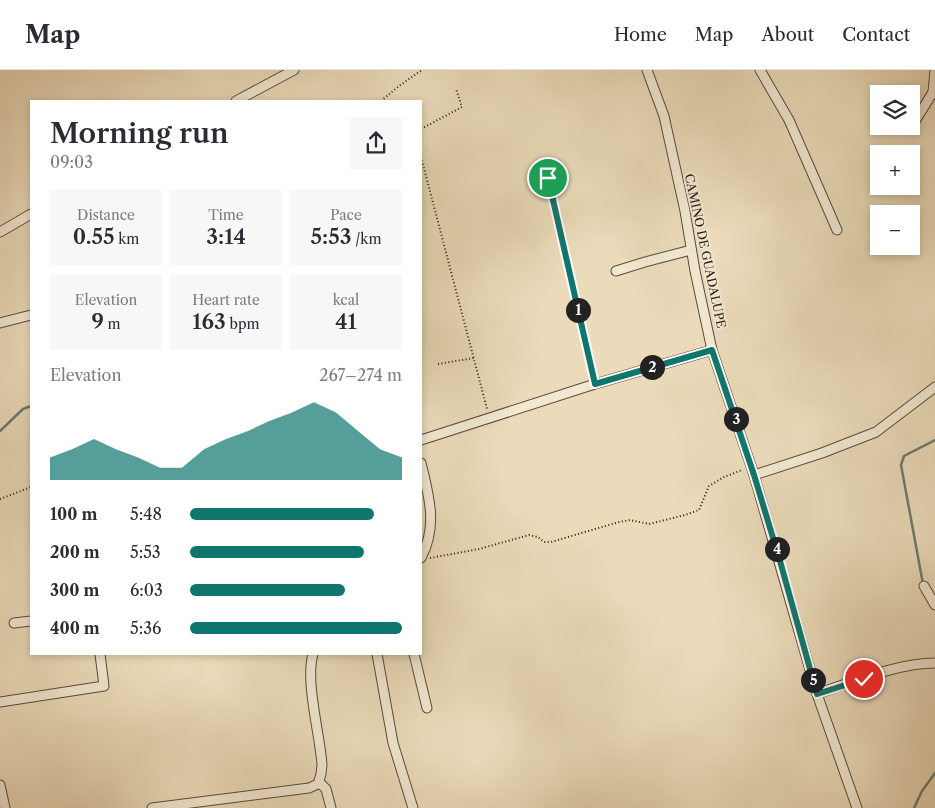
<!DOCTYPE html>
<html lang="en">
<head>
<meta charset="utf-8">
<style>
	body { margin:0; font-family:"Libre Caslon Text",serif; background:#f7f7f7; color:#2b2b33; height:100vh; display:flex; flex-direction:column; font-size:19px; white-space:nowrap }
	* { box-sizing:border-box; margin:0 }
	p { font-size:16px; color:#7c7c81 }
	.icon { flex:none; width:28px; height:28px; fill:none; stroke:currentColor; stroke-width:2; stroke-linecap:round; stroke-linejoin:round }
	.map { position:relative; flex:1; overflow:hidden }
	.panel { position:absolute; left:30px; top:30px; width:392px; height:555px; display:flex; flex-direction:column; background:#fff; border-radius:0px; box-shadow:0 2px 8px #0003 }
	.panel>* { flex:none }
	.fabs { position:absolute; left:870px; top:15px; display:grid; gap:10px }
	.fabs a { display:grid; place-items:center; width:50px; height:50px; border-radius:0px; background:#fff; box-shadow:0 2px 8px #0003; font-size:25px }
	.pin { position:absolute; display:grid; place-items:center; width:42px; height:42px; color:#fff; margin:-21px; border:2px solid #fff; border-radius:50%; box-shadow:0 1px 5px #0007 }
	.km { position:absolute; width:25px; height:25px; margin:-12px; border-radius:50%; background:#222; color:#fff; font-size:14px; line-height:25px; text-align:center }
	.round { display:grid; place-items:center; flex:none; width:52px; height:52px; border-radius:0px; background:#f7f7f7 }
	.head { display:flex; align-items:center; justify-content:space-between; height:85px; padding:0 20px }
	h1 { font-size:28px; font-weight:600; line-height:38px }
	.metrics { display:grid; grid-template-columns:repeat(3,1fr); gap:8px; height:85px; padding:5px 20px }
	.metrics div { display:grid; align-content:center; border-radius:0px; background:#f7f7f7; text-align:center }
	.metrics b { font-size:21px; font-weight:600 }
	.metrics small { font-size:14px; font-weight:400 }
	.metrics p { font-size:14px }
	.chart { height:140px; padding:10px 20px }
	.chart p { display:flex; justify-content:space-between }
	.chart svg { width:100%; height:90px; margin-top:5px; fill:#0f766e; opacity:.7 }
	ul { padding:0 20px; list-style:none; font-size:16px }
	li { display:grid; grid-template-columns:80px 60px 1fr; align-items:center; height:38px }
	li i { height:12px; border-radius:6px; background:#0f766e }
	header { display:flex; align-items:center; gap:30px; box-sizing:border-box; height:70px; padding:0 25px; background:#fff; border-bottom:1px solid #e1e1e2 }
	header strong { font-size:24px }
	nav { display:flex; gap:28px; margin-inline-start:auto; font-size:18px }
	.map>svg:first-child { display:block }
</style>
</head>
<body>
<header>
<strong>Map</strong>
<nav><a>Home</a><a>Map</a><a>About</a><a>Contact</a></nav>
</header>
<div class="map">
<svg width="935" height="738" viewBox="0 0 935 738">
	<rect width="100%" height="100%" fill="#ebdbba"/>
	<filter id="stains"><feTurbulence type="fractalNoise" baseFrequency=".004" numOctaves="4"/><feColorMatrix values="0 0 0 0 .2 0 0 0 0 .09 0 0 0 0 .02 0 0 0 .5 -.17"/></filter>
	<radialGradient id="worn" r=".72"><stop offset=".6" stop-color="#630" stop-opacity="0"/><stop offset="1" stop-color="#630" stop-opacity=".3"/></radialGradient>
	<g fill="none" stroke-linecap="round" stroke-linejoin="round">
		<g stroke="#6b7b72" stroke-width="2.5">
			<polyline points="0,361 23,339 31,336"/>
			<polyline points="923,514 901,395 904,386 935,370"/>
			<polyline points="914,738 922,721 935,703"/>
		</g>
		<defs>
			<g id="minor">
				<polyline points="647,0 664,46 685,141 695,201 712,280 754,405 817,624 857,738"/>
				<polyline points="760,0 789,50 837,160"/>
				<polyline points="236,31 294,0"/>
				<polyline points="912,56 933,22 935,0"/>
				<polyline points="0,162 31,144"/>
				<polyline points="616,201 645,192 691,180"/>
				<polyline points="0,253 31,245"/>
				<polyline points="421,370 595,314 712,280"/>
				<path d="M 421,393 C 429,426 438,456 421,488"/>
				<polyline points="754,405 822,383 876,362 935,317"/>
				<polyline points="924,516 935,535"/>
				<polyline points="14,553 31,551"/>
				<polyline points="377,584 393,673 413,738"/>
				<polyline points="414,584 427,638"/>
				<path d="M 817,624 C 853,612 898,593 935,593"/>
				<polyline points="0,632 104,616 100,584"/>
				<polyline points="319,712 326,719 331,738"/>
				<polyline points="0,715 5,738"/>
				<path d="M 152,738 L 309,718 L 318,714 L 321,704 L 322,695 C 320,664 305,612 313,584"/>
			</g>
		</defs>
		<use href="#minor" stroke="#594c3a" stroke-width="11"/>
		<g stroke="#281c0f" stroke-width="2" stroke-dasharray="1 2.5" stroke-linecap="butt">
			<polyline points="381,31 399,16 422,0"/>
			<polyline points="421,59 462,37 456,19"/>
			<polyline points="421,87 487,339"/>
			<polyline points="539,98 548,108 593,305"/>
			<polyline points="438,294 474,288"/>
			<polyline points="0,429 31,417"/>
			<polyline points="430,488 479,479 529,465 538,467 544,472 551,472 619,452 630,450 649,454 685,445 699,440 709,416 724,407 742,400"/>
		</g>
		<use href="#minor" stroke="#f2e8d2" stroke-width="9"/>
	</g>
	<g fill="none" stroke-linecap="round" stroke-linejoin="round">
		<defs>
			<polyline id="route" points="548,108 595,314 712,280 754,405 780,491 817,624 864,609"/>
		</defs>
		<use href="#route" stroke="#fff" stroke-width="10"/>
		<use href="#route" stroke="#0f766e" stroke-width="6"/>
	</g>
	<g text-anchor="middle" stroke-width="4" stroke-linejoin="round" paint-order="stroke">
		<g font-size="12" fill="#281c0f" stroke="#f2e8d2">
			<text transform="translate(705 181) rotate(78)" y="4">CAMINO DE GUADALUPE</text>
		</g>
	</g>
	<rect width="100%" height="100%" filter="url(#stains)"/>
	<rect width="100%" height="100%" fill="url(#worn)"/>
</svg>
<div class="fabs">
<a><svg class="icon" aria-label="layers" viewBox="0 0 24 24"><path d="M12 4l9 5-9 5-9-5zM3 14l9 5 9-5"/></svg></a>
<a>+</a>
<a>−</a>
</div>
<div class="pin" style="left:548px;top:108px;background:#1e9e55"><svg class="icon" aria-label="arrive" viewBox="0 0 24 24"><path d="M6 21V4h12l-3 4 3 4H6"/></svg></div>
<div class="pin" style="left:864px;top:609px;background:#d93025"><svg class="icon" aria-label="check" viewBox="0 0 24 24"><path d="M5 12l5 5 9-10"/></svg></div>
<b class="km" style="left:578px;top:240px">1</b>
<b class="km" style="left:652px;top:297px">2</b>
<b class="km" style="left:736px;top:349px">3</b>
<b class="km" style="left:777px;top:479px">4</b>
<b class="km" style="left:813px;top:610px">5</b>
<section class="panel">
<div class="head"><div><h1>Morning run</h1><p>09:03</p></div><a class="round"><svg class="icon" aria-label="share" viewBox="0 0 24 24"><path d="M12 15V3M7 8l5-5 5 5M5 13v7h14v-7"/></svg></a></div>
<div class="metrics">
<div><p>Distance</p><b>0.55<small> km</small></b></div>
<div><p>Time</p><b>3:14</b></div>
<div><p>Pace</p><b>5:53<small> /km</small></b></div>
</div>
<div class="metrics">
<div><p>Elevation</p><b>9<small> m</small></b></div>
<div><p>Heart rate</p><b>163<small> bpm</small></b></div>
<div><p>kcal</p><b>41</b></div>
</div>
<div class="chart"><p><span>Elevation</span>267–274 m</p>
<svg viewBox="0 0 160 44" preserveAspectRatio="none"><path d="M0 44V33L10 29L20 24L30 29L40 33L50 38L60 38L70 29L80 24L90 20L100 15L110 11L120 6L130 11L140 20L150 29L160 33V44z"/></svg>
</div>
<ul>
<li><b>100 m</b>5:48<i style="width:87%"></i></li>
<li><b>200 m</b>5:53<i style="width:82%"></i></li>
<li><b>300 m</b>6:03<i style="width:73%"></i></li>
<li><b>400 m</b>5:36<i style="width:100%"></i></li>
</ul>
</section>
</div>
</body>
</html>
